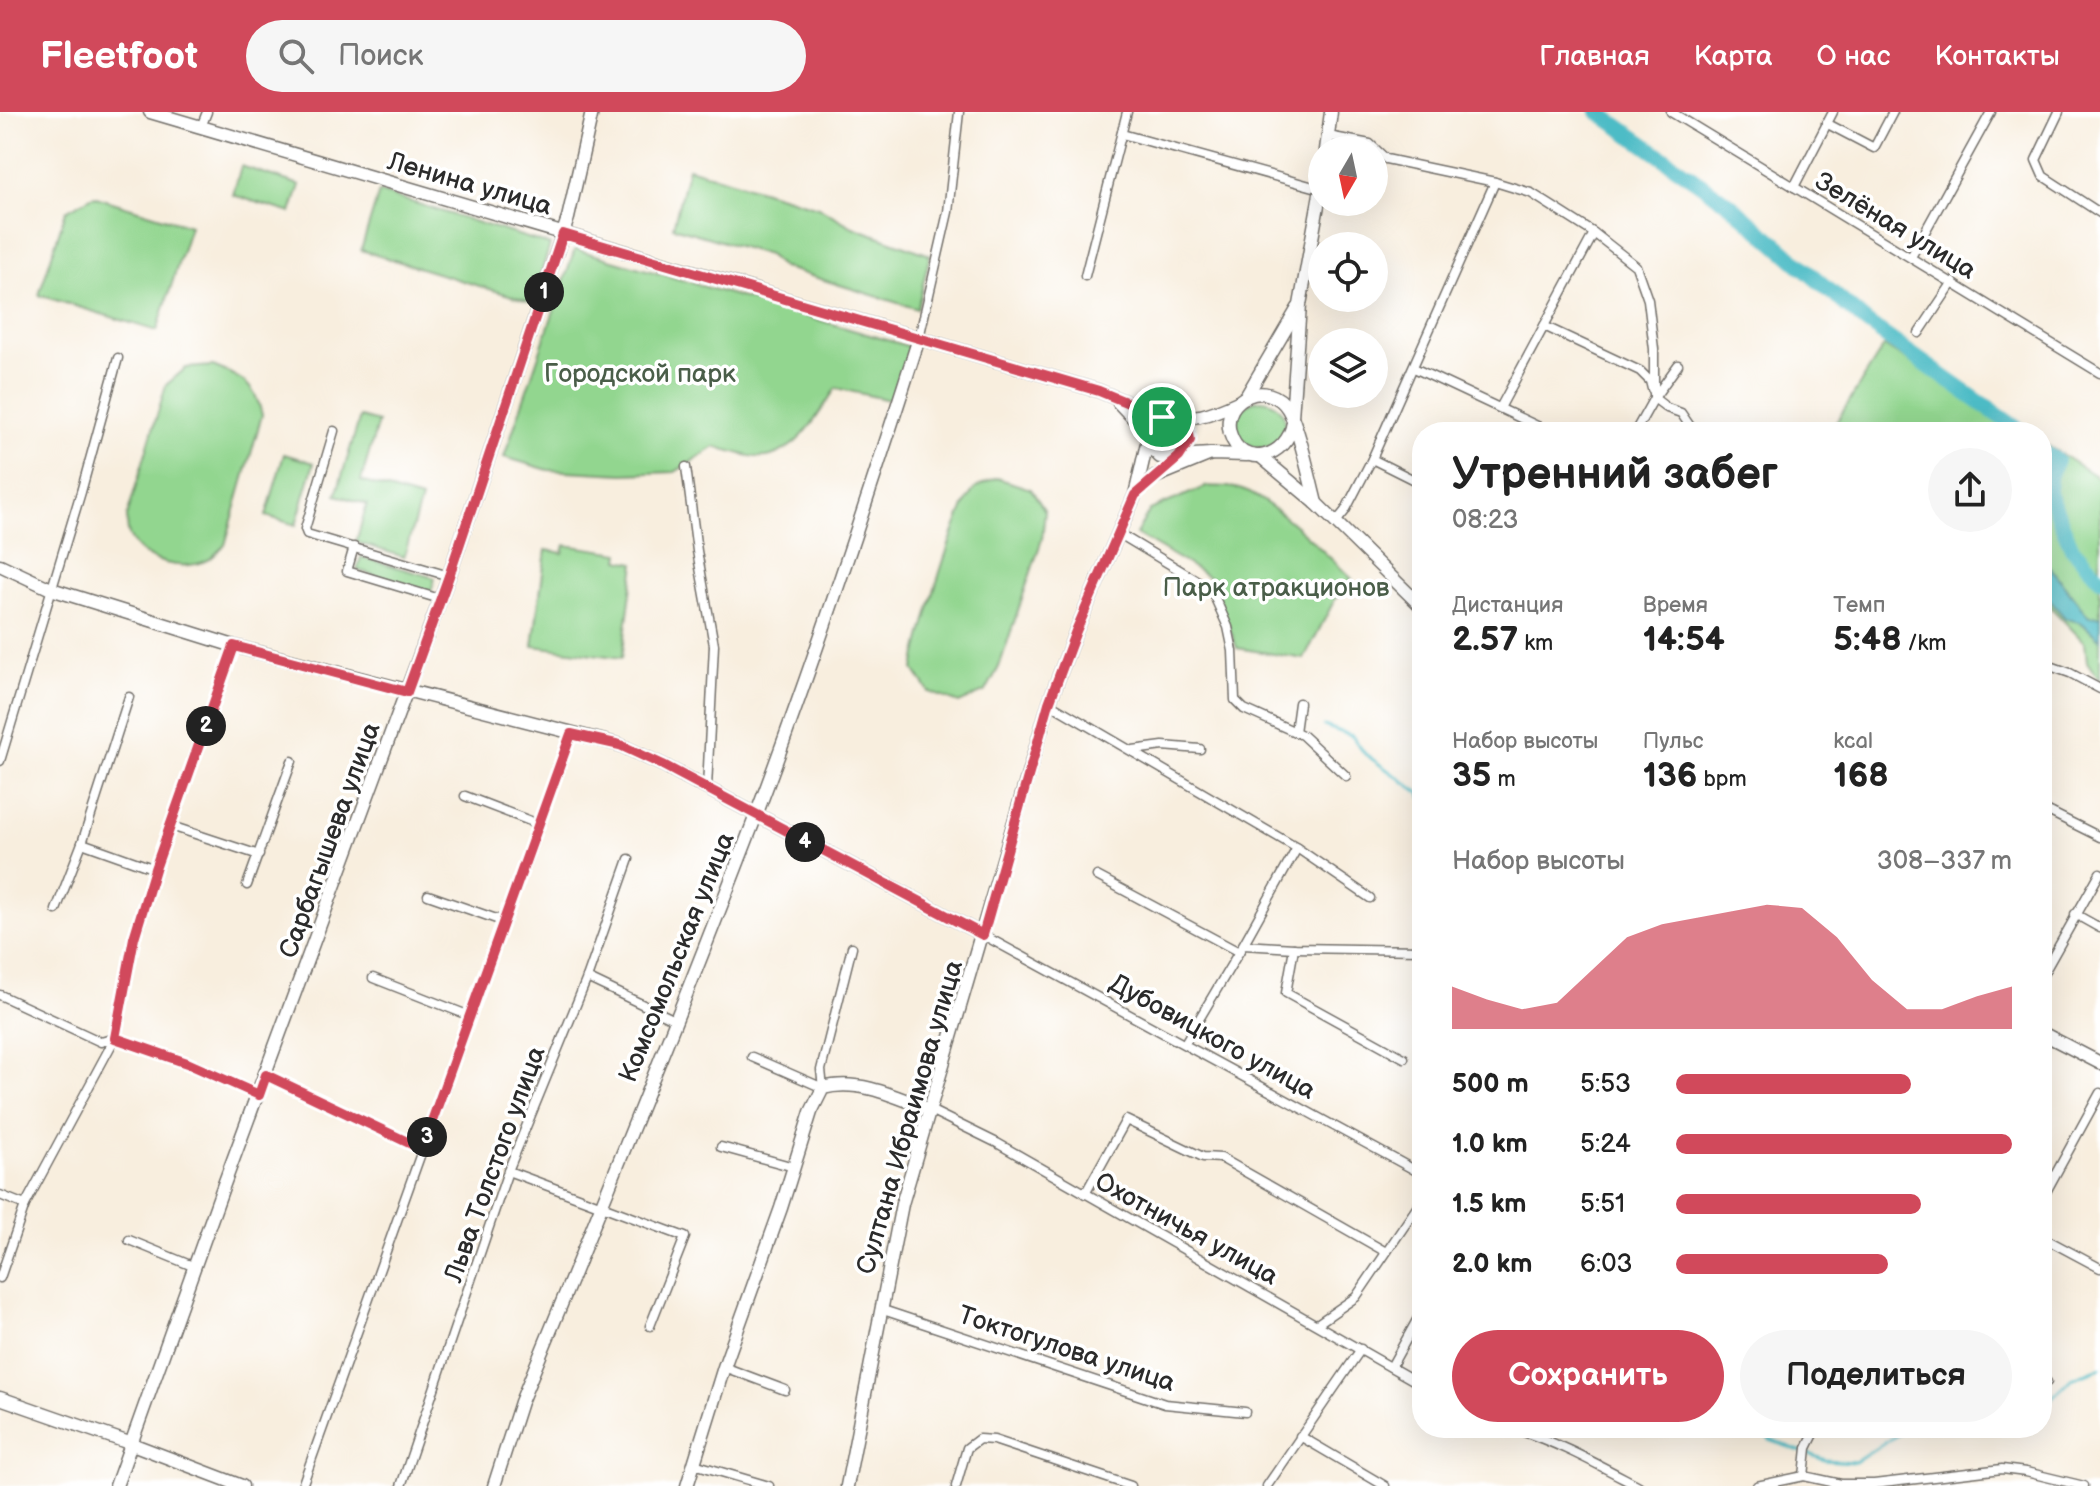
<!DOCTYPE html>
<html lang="ru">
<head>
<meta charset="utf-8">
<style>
	body { margin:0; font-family:"Balsamiq Sans",sans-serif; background:#f6f6f6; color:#222; height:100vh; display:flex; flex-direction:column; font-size:30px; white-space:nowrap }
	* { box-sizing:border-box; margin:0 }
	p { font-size:26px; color:#767676 }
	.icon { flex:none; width:44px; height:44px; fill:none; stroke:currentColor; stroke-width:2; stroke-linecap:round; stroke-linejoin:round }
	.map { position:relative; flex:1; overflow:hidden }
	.side { position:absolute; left:1412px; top:310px; width:640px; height:1016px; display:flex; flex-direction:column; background:#fff; border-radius:32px; box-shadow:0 8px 32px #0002 }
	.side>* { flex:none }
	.needle { width:52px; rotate:189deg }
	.tools { position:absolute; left:1308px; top:24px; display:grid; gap:16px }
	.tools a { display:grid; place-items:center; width:80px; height:80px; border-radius:50%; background:#fff; box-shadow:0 8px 32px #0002; font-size:40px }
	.pin { position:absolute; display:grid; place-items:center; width:68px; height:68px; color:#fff; margin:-34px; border:4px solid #fff; border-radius:50%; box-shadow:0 2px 8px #0007 }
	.km { position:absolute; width:40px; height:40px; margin:-20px; border-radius:50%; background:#222; color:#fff; font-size:22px; line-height:40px; text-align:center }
	.round { display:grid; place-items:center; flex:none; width:84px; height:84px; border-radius:42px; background:#f6f6f6 }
	.head { display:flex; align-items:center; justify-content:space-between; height:136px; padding:0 40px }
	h1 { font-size:44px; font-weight:800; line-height:60px }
	.stats { display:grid; grid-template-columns:repeat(3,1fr); gap:12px; height:136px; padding:8px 40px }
	.stats div { display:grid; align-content:center }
	.stats b { font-size:34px; font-weight:800 }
	.stats small { font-size:22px; font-weight:400 }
	.stats p { font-size:22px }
	.chart { height:224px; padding:16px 40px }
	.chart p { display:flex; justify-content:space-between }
	.chart svg { width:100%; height:144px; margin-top:8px; fill:#d1495b; opacity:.7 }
	.cta { display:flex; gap:16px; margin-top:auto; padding:16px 40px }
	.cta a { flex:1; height:92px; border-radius:48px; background:#d1495b; color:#fff; font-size:32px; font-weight:800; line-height:92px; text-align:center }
	.cta a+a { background:#f6f6f6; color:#222 }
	ul { padding:0 40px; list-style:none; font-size:26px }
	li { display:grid; grid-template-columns:128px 96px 1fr; align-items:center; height:60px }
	li i { height:20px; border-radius:10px; background:#d1495b }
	header { display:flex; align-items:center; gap:48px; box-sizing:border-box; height:112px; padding:0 40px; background:#d1495b; color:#fff }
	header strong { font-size:38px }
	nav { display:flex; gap:44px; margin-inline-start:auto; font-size:28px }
	.search { width:560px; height:72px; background:#f6f6f6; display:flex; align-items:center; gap:20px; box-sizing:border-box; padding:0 28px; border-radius:44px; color:#767676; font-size:30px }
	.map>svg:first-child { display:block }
</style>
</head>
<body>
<header>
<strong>Fleetfoot</strong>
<div class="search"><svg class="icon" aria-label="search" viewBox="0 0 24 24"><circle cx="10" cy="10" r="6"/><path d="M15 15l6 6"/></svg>Поиск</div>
<nav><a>Главная</a><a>Карта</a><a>О нас</a><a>Контакты</a></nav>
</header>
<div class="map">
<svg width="2100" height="1374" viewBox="0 0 2100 1374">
	<rect width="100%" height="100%" fill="#fff"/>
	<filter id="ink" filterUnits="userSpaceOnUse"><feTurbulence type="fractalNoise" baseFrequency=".0125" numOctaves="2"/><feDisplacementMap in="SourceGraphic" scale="16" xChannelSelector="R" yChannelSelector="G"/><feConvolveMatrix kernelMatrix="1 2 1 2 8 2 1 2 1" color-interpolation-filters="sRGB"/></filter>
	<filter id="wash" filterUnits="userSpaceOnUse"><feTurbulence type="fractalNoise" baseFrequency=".006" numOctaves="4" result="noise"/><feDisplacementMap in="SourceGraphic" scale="32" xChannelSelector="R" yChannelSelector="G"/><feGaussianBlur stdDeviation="1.8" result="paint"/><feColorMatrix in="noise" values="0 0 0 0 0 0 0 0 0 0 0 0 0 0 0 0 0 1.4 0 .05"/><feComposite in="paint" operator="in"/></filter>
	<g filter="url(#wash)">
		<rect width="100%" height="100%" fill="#f8eede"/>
		<g fill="#92d68f" stroke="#5e805d" stroke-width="2">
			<polygon points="241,54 300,73 291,101 233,83"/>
			<polygon points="688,56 818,95 853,115 930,143 917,197 782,155 768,143 673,115"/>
			<polygon points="379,80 550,133 532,190 361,138"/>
			<polygon points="93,84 190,114 157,219 39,183 66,99"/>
			<path d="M 575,137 L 911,235 L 894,289 L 836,276 C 818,302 803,334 771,344 C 755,349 731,338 715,335 L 675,360 L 623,362 L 548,358 L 504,345 Z"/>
			<polygon points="1884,234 2026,320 1830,320"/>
			<path d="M 213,254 C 242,266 255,271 262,303 L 225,433 C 220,437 216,442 211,446 C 187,462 140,451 129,423 C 127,418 127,410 127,404 L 166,273 L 186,256 Z"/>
			<circle cx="1261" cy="312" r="24"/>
			<polygon points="360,305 378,310 361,369 421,387 404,445 356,430 367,392 336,383"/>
			<circle cx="1168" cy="325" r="15"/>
			<polygon points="2042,330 2100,367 2100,569 2087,550 2085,531 2042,486"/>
			<polygon points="284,342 314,351 296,413 266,404"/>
			<path d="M 997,366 L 1031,377 L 1045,399 L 1042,427 L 999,555 L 986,579 L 959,591 L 929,580 L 914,557 C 919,527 956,395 975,377 C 980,372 991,369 997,366 Z"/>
			<path d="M 1207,374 C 1217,375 1229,374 1239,377 C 1269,384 1328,444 1352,467 L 1335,487 L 1304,547 L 1237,536 L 1211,466 L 1136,422 L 1150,398 Z"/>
			<polygon points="565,433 620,441 619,448 635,451 622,546 533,534 546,438 563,441"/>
			<polygon points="361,445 435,466 431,480 357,458"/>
		</g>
		<polygon fill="#4ebcc6" stroke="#3c7478" stroke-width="2" points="2050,455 2089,505 2100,504 2100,528 2082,511 2065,506 2042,479 2042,463"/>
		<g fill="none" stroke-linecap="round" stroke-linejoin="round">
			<g stroke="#4ebcc6" stroke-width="3">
				<polyline points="1324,614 1352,624 1365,642 1420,681 1422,686"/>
				<polyline points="2042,1295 2071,1267 2100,1256"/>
				<polyline points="1761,1316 1770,1328 1825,1348 1855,1350 1905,1318 1919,1316"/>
			</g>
			<g stroke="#4ebcc6" stroke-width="16">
				<polyline points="1598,0 1732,94 1867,211 2022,320"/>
				<polyline points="2042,340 2056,348 2049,364 2049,382 2072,436 2100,467"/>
			</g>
		</g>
	</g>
	<g filter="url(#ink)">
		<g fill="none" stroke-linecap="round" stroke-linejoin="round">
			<defs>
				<g id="street">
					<polyline points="1671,0 2100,261"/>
					<polyline points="2059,0 2036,48 2043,64 2100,101"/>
					<polyline points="1826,11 1874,36 1893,0"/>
					<polyline points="201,15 207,0"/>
					<polyline points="1122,22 1321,77"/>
					<polyline points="1328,24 1370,32 1386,47 1495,70 1531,81 1594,121 1636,154 1648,188 1654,237 1654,286"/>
					<polyline points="1794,75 1833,0"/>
					<polyline points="1911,145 1991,0"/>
					<polyline points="1085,164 1127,0"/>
					<polyline points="1544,214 1640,259 1650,269 1652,277"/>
					<polyline points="1919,221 1953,170"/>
					<polyline points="919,226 948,100 959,0"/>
					<polyline points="1414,256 1550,320"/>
					<polyline points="1654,286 1667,296 1681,301 1694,320"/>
					<polyline points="1500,296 1594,121"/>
					<polyline points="334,319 305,417 307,422 449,464"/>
					<polyline points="1635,320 1654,286 1678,253"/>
					<polyline points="1372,347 1422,372"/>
					<polyline points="686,355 697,439 714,533 707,676"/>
					<polyline points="1336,410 1345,399 1372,347 1495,70"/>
					<polyline points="1118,421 1211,477 1228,515 1233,539 1235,588 1244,597 1302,623 1346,664"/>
					<polyline points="354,435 347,459 440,487"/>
					<polyline points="2042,551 2070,561 2100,577"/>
					<polyline points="1049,591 1297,736 1370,786"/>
					<polyline points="1295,620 1299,591"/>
					<polyline points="1133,638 1163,634 1200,637"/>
					<polyline points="0,649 81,380 118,246"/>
					<polyline points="465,684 538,712"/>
					<polyline points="2042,696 2100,725"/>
					<polyline points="171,714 259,743"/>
					<polyline points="82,731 155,757"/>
					<polyline points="1097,764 1239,840"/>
					<polyline points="247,773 292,649"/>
					<polyline points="428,783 505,810"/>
					<polyline points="56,798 82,731 129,585"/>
					<polyline points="2075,802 2100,816"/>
					<polyline points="983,823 1422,1062"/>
					<polyline points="1243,833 1297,736"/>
					<polyline points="1294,836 1286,881 1404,946"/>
					<polyline points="2042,864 2100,761"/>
					<polyline points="373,866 470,904"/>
					<polyline points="587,866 675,908"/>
					<polyline points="0,883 101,930 115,926 187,951 259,983"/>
					<polyline points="1185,931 1243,833 1294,836 1422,838"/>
					<polyline points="752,945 823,976 821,958 852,835"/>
					<polyline points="266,963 422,1037"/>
					<polyline points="930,998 997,1031 1422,1273"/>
					<polyline points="721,1035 794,1055"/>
					<polyline points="508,1059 685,1125 650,1214"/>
					<polyline points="1085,1082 1126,1008 1203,1045 1221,1046 1386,1140"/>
					<polyline points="0,1083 25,1093"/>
					<polyline points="2042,1087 2100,981"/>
					<polyline points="2042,1125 2100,1156"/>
					<polyline points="129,1128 195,1155"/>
					<polyline points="0,1166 25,1093 115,926 134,826 155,757 234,534"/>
					<polyline points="880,1197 1165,1292 1245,1300"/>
					<polyline points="1317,1212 1356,1185 1422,1088"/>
					<polyline points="724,1255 785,1278"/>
					<polyline points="1391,1255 1422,1199"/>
					<polyline points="2042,1267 2047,1270"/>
					<path d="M 1511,1316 C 1556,1329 1597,1352 1639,1374"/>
					<polyline points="1300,1324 1385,1374"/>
					<polyline points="694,1352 769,1374"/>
					<polyline points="1804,1364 1807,1336 1817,1316"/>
					<polyline points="302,1374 571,622"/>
					<polyline points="401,1374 508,1059 587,866 629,747"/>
					<polyline points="956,1374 967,1336 979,1327 994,1328 1131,1374"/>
					<polyline points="1267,1374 1361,1237"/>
					<polyline points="1757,1374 1804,1364 1841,1372 1874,1372 2002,1357 2026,1360 2084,1374"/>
				</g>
				<g id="secondary">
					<polyline points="150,0 1099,279 1162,305"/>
					<polyline points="1326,38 1331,0"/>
					<polyline points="1247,283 1298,196"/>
					<polyline points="1119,291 1139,312 1147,326"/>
					<path d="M 1174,304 C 1192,315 1193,330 1179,345"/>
					<polyline points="1292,305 1300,193 1322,71"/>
					<path d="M 1293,310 C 1288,346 1241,359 1230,321 C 1220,285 1269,266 1288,297 C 1299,315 1310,368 1316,391"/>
					<path d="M 1211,342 L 1160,345 L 1148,333 C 1140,296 1179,307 1200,304 C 1214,301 1225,296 1238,290"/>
					<polyline points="1260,344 1316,391 1422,495"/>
					<polyline points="1155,365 1211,342 1247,343"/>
					<polyline points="0,453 51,477 234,534 620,633 663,653 983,823"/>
					<polyline points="2042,921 2100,951"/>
					<polyline points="0,1286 132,1332 242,1374"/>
					<polyline points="116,1374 223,1075 449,464 568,106 592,0"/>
					<path d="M 494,1374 L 521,1290 C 601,1096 680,902 755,706 C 815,548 868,387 919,226"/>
					<path d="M 687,1374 L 724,1255 L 781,1096 L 811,1000 L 823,976 C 858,966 897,985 930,998"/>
					<polyline points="847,1374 902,1092 1049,591 1076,519 1135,383 1147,331"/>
				</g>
			</defs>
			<use href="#street" stroke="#736f6a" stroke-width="11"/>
			<use href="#secondary" stroke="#736f6a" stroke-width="15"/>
			<use href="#street" stroke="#fff" stroke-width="8"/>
			<use href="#secondary" stroke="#fff" stroke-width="12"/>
		</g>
	</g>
	<g fill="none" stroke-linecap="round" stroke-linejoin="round" filter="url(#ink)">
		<defs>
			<polygon id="route" points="563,122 1099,279 1162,305 1174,304 1183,309 1188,317 1190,328 1179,345 1135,383 1076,519 1049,591 983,823 663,653 620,633 571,622 422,1037 266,963 259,983 187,951 115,926 134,826 155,757 234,534 407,580 449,464"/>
		</defs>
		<use href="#route" stroke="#fff" stroke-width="16"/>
		<use href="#route" stroke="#d1495b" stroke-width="10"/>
	</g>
	<g text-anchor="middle" stroke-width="7" stroke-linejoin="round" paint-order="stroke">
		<g font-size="26" fill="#2b2b2b" stroke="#fff">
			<text transform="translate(470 71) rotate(16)" y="9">Ленина улица</text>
			<text transform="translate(1896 113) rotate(31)" y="9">Зелёная улица</text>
			<text transform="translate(329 728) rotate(-70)" y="9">Сарбагышева улица</text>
			<text transform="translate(676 845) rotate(-68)" y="9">Комсомольская улица</text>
			<text transform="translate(1213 924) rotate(29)" y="9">Дубовицкого улица</text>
			<text transform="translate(909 1005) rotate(-74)" y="9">Султана Ибраимова улица</text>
			<text transform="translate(494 1052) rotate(-70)" y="9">Льва Толстого улица</text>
			<text transform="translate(1187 1116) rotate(29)" y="9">Охотничья улица</text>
			<text transform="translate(1067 1236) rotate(18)" y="9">Токтогулова улица</text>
		</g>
		<g font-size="26" fill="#4a5e49" stroke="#fff">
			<text x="640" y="270">Городской парк</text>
			<text x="1276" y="484">Парк атракционов</text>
		</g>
	</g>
</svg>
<div class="tools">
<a><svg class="needle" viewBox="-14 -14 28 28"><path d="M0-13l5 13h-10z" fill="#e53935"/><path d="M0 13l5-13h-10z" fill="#767676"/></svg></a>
<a><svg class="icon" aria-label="locate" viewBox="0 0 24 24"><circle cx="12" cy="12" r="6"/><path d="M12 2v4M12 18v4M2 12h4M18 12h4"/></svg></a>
<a><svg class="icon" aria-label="layers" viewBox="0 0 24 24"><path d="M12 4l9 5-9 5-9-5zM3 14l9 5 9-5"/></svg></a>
</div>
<div class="pin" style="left:1162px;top:305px;background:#1e9e55"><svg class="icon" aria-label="arrive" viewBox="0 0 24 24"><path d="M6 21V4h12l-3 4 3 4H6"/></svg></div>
<b class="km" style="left:544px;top:180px">1</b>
<b class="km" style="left:206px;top:614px">2</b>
<b class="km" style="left:427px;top:1025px">3</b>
<b class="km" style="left:805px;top:730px">4</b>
<section class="side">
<div class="head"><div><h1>Утренний забег</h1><p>08:23</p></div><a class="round"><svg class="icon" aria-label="share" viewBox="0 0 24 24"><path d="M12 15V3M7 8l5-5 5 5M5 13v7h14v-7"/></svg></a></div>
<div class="stats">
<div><p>Дистанция</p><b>2.57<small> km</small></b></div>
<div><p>Время</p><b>14:54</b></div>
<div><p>Темп</p><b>5:48<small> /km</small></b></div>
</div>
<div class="stats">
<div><p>Набор высоты</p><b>35<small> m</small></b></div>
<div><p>Пульс</p><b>136<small> bpm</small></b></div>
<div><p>kcal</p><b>168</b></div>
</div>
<div class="chart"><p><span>Набор высоты</span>308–337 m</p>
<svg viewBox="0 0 160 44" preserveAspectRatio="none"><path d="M0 44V31L10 35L20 38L30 36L40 26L50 16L60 12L70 10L80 8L90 6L100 7L110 16L120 29L130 38L140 38L150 34L160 31V44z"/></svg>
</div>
<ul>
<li><b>500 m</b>5:53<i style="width:70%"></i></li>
<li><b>1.0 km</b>5:24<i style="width:100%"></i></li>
<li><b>1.5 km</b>5:51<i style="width:73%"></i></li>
<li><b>2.0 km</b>6:03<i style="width:63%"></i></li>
</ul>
<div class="cta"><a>Сохранить</a><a>Поделиться</a></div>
</section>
</div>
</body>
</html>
